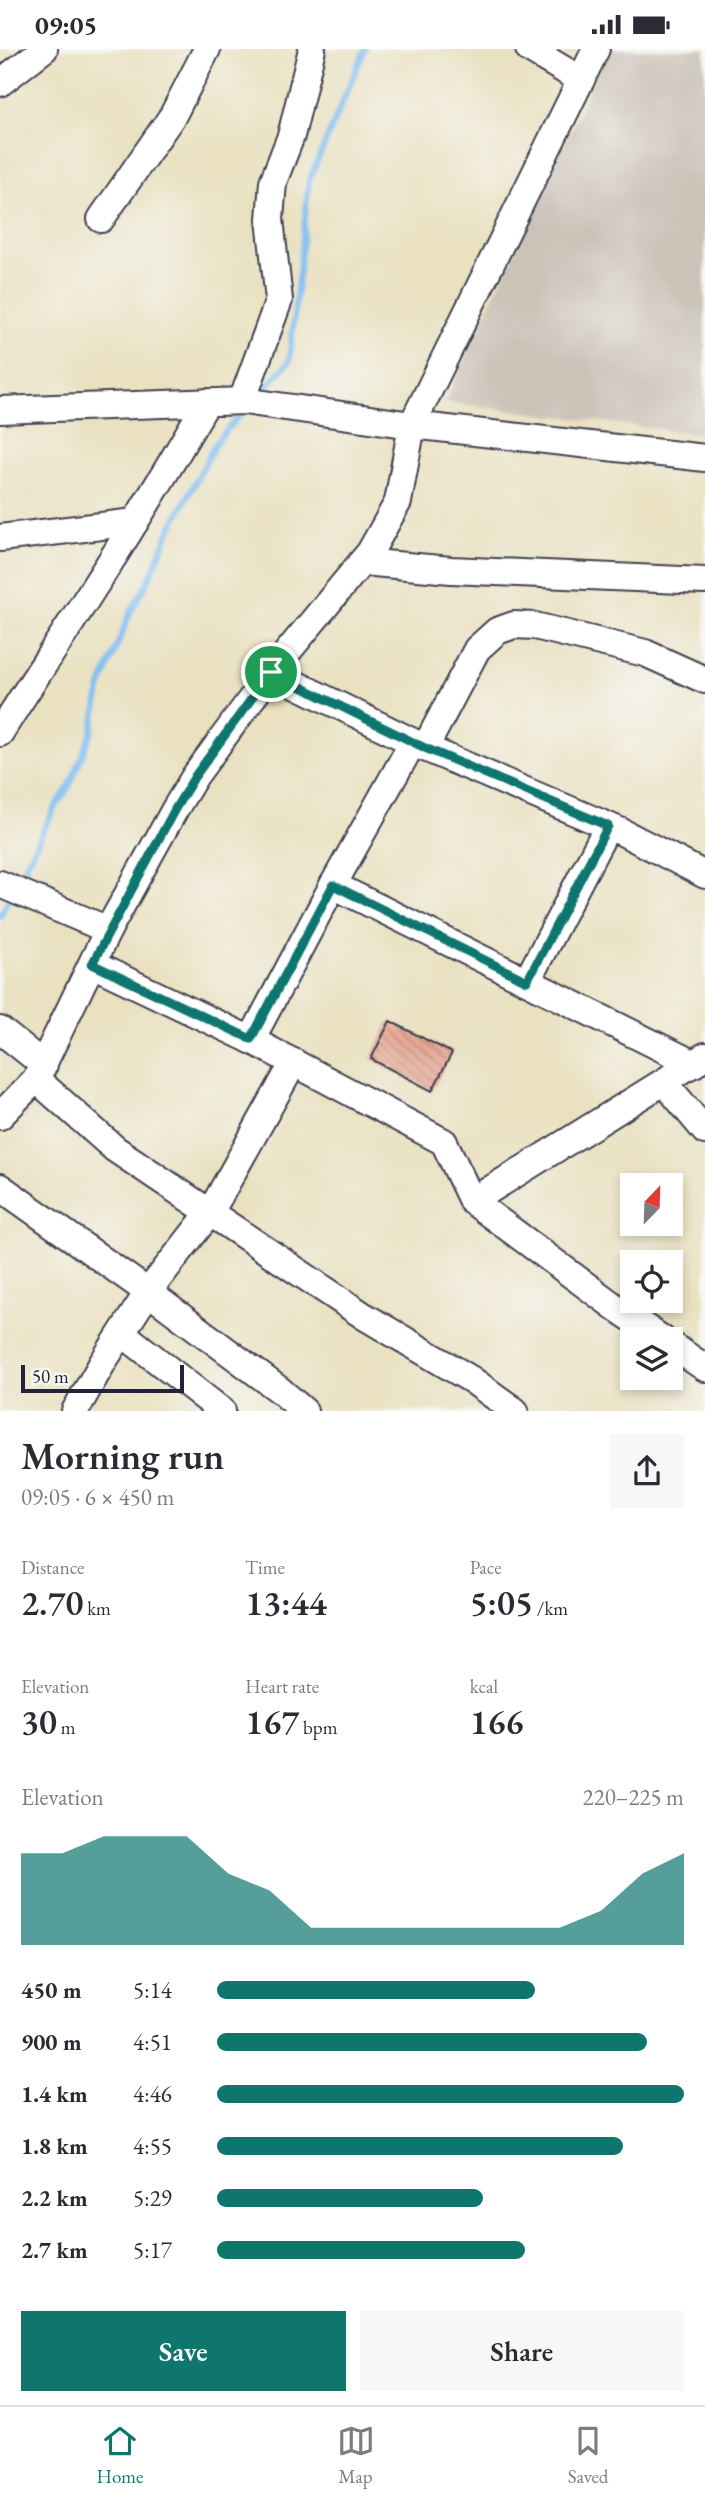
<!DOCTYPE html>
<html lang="en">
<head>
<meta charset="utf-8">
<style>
	body { margin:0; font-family:"EB Garamond",serif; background:#f7f7f7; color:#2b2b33; height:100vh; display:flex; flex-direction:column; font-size:26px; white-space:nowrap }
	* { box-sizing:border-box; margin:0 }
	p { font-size:23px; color:#7c7c81 }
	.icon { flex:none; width:38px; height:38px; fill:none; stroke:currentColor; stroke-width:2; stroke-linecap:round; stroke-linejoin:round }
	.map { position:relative; height:1362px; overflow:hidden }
	.sheet { display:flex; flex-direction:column; background:#fff; flex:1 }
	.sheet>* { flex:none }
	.needle { width:46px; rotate:23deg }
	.controls { position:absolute; left:620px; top:1124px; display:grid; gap:14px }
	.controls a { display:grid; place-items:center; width:63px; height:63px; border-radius:0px; background:#fff; box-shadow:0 4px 10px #0003; font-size:35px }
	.scale { position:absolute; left:21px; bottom:18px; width:163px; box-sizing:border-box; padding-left:7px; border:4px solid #22223b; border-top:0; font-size:19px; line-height:24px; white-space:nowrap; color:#22223b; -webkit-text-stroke:5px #f6f6f2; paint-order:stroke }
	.pin { position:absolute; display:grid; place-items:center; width:60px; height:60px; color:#fff; margin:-30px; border:4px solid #fff; border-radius:50%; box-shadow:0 2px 7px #0007 }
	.round { display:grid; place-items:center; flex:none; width:74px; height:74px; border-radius:0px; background:#f7f7f7 }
	.headline { display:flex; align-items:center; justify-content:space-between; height:119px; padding:0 21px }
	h1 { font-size:38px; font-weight:600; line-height:52px }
	.stats { display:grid; grid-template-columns:repeat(3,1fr); gap:10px; height:119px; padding:7px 21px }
	.stats div { display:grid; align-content:center }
	.stats b { font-size:35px; font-weight:600 }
	.stats small { font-size:19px; font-weight:400 }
	.stats p { font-size:19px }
	.chart { height:196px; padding:14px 21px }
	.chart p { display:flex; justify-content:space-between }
	.chart svg { width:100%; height:126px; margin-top:7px; fill:#0f766e; opacity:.7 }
	.cta { display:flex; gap:14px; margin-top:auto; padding:14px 21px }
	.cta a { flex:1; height:80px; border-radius:0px; background:#0f766e; color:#fff; font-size:28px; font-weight:600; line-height:80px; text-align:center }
	.cta a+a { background:#f7f7f7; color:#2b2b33 }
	ul { padding:0 21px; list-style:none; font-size:23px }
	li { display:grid; grid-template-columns:112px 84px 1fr; align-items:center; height:52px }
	li i { height:18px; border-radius:9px; background:#0f766e }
	.status { display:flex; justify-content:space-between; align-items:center; height:49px; padding:0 35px; background:#fff; direction:ltr }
	.status svg { height:19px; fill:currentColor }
	.dock { display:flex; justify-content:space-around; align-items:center; height:98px; border-top:2px solid #e1e1e2; background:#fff; font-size:19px; color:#7c7c81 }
	.dock a { display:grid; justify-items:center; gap:4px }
	.dock .active { color:#0f766e }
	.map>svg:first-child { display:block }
</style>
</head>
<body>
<div class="status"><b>09:05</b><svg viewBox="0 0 49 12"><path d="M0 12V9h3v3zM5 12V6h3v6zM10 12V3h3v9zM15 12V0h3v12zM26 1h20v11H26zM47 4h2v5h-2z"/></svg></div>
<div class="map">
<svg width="705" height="1362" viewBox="0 0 705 1362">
	<defs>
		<pattern id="building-back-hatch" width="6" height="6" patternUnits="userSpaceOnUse" patternTransform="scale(1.75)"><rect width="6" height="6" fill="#e6a48e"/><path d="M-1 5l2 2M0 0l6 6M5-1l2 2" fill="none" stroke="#ba8575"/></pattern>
	</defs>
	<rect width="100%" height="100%" fill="#f6f6f2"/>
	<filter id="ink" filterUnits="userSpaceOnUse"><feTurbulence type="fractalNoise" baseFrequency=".0143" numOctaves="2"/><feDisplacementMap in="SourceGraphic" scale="14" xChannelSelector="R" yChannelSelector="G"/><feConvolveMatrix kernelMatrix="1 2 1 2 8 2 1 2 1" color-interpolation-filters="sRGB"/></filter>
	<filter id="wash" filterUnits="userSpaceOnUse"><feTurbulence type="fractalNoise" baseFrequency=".00686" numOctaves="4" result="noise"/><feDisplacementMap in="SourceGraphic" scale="28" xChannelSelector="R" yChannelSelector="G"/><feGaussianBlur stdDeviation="1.57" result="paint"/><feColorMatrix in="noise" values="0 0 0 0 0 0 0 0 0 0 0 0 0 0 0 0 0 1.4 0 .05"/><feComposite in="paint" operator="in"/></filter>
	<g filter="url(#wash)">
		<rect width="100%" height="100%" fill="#eae1c1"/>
		<polygon fill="#cbc3b8" points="608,0 705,0 705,386 445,353"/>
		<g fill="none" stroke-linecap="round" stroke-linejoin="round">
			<g stroke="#7dbdf1" stroke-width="6">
				<polyline points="257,348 289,313 309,132 365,0"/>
				<polyline points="16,836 54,760 69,738 92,683 101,637 131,562 148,533 169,483 217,392 245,361"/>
				<polyline points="0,867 11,845"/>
			</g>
		</g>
		<g id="blocks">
			<polygon fill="url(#building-back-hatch)" points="390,972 452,1004 432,1042 371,1010"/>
		</g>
	</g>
	<g filter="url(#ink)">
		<use href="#blocks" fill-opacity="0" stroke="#403f4f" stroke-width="2"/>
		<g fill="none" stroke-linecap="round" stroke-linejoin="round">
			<defs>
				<g id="minor">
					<polyline points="529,0 581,31"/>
					<polyline points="0,34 44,0"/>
					<polyline points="101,170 173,66 207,0"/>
					<polyline points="242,352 279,251 270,170 273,133 291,87 312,0"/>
					<polyline points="0,361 244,352 412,376 705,409"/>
					<polyline points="0,489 135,473"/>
					<polyline points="362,513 451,521 705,532"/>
					<polyline points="271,623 425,699 622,783 705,826"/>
					<path d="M 0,684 C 25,643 52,604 78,563 C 123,494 166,424 207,353"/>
					<polyline points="425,699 477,600 497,582 514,576 535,577 645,604 705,631"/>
					<polyline points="0,835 108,881"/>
					<polyline points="333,836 694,1015"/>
					<polyline points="92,915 251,991 444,1093 472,1152"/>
					<polyline points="527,932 608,777"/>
					<polyline points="0,981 44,1016"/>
					<polyline points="251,991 333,836 413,693"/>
					<polyline points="36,1030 115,1100 364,1267 472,1331 515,1362"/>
					<polyline points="665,1034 705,1082"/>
					<polyline points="0,1067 36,1030 108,881 175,760 195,727 271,623 370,503 398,453 412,376 596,0"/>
					<polyline points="0,1138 148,1243 281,1342 304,1362"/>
					<polyline points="122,1284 222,1362"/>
					<polyline points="662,1290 615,1258 472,1152 705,1007"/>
					<polyline points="670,1295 705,1319"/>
					<polyline points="75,1362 103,1313 148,1243 211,1162 294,1013"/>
				</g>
			</defs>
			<use href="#minor" stroke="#403f4f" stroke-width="30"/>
			<use href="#minor" stroke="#fff" stroke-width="26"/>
		</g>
	</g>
	<g fill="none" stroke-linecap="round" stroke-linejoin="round" filter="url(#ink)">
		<defs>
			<polygon id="route" points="271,623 425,699 608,777 527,932 333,836 251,990 92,915 175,760 195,727"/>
		</defs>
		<use href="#route" stroke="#fff" stroke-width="14"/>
		<use href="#route" stroke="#0f766e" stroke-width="9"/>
	</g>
</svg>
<div class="controls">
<a><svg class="needle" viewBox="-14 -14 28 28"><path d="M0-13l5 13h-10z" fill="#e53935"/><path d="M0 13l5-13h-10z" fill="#7c7c81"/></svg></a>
<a><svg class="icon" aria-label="locate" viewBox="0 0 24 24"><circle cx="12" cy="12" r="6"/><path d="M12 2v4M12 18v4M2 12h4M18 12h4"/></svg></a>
<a><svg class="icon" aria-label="layers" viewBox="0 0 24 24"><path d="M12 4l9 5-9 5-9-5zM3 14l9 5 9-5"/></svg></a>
</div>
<div class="scale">50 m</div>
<div class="pin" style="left:271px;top:623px;background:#1e9e55"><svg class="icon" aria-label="arrive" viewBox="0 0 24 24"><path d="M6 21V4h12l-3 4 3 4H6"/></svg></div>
</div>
<section class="sheet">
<div class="headline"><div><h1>Morning run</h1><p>09:05 · 6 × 450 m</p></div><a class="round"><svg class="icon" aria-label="share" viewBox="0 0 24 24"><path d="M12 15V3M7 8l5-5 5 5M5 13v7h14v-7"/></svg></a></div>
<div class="stats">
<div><p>Distance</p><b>2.70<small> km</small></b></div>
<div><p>Time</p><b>13:44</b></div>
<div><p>Pace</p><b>5:05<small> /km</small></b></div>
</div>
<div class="stats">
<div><p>Elevation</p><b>30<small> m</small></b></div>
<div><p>Heart rate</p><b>167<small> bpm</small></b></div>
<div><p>kcal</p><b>166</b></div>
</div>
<div class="chart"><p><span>Elevation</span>220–225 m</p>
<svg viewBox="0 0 160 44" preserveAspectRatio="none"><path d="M0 44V12L10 12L20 6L30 6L40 6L50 19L60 25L70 38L80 38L90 38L100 38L110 38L120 38L130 38L140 32L150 19L160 12V44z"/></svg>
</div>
<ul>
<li><b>450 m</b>5:14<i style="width:68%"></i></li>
<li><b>900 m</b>4:51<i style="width:92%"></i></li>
<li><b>1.4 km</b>4:46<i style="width:100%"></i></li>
<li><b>1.8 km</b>4:55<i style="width:87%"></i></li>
<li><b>2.2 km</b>5:29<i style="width:57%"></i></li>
<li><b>2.7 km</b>5:17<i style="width:66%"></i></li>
</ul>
<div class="cta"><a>Save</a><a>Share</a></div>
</section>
<nav class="dock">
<a class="active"><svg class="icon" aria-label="home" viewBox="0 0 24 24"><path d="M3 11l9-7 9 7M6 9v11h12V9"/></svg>Home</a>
<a><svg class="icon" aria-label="map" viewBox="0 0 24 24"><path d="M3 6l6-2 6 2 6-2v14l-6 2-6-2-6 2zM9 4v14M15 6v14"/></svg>Map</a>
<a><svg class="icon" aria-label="saved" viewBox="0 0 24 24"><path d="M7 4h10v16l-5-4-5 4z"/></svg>Saved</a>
</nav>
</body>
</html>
